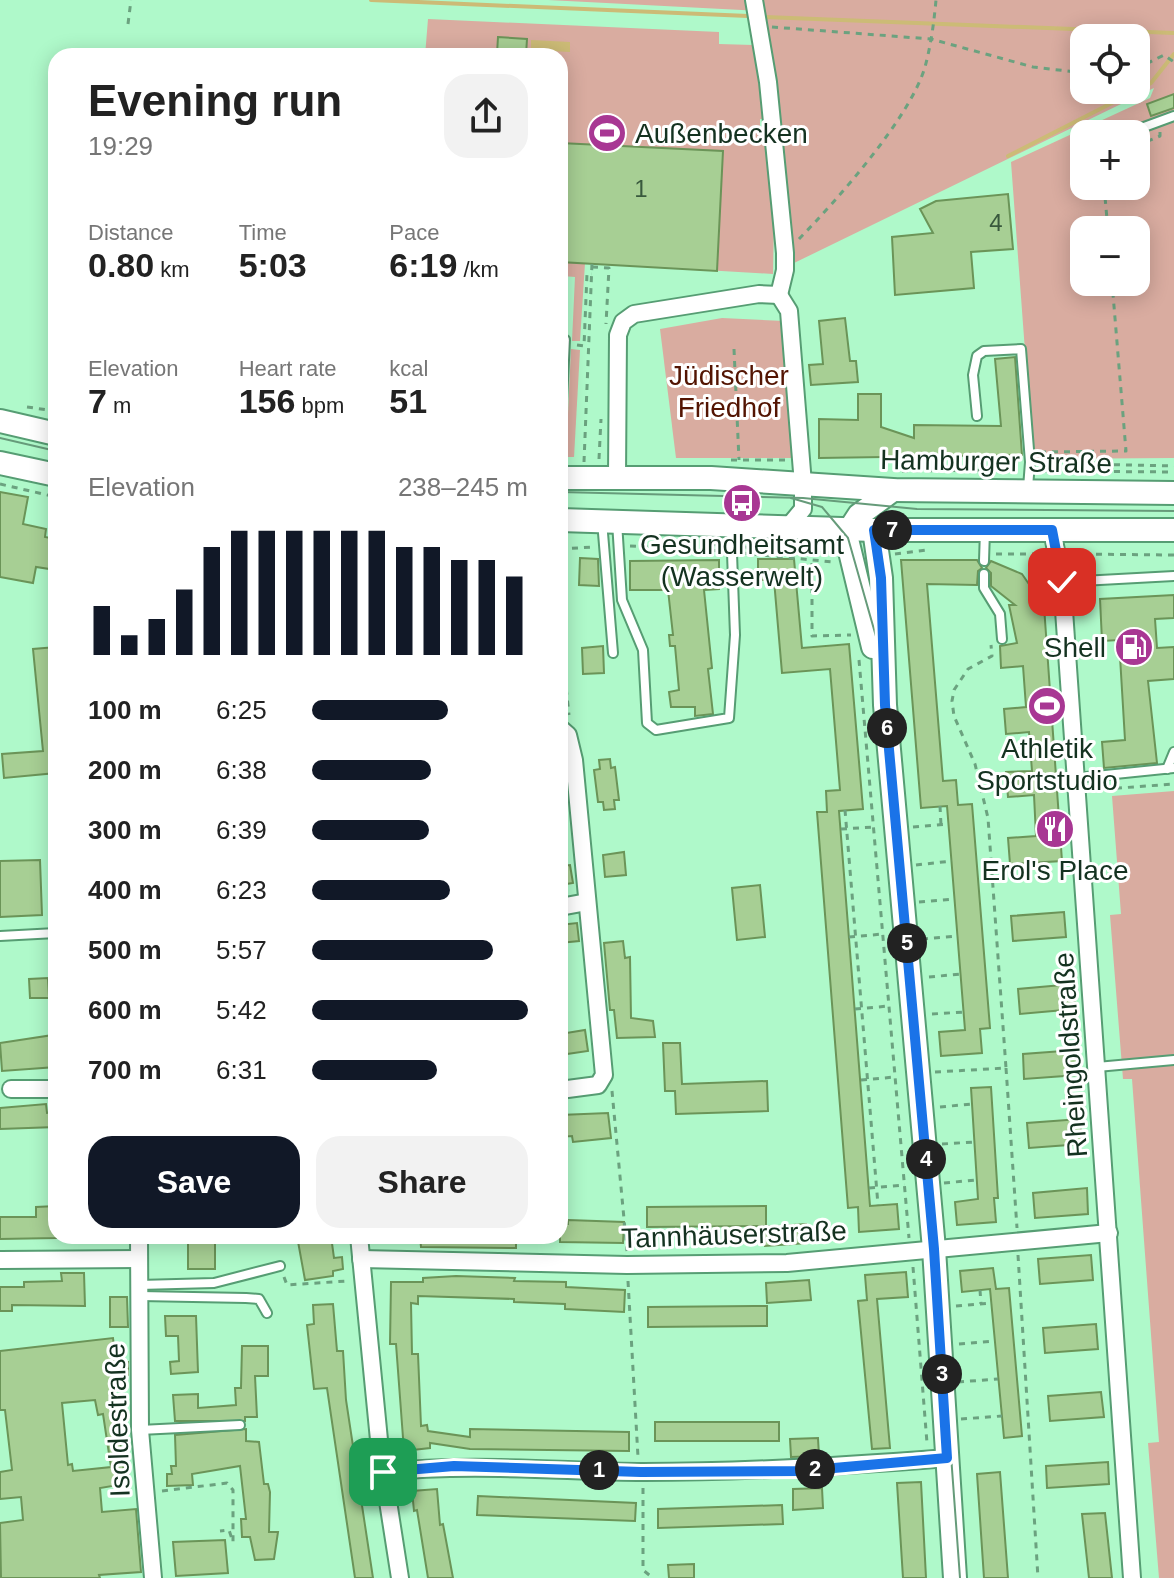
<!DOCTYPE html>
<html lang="en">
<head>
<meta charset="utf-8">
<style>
	body { margin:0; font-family:Arial,sans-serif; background:#f2f2f2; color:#222; height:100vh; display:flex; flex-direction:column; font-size:30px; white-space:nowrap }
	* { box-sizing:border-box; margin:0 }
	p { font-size:26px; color:#767676 }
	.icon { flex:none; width:44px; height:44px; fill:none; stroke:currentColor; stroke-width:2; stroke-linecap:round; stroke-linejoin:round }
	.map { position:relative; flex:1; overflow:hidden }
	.drawer { position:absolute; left:48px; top:48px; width:520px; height:1196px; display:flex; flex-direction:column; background:#fff; border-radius:24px; box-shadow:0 4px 20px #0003 }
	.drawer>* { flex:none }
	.buttons { position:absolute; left:1070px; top:24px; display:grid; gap:16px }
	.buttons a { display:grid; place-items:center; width:80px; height:80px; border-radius:16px; background:#fff; box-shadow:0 4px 20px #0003; font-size:40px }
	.pin { position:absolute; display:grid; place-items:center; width:68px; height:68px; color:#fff; margin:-34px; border-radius:16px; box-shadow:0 4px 12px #0006 }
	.km { position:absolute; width:40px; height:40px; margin:-20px; border-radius:50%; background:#222; color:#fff; font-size:22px; line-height:40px; text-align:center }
	.round { display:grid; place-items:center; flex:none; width:84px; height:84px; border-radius:24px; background:#f2f2f2 }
	.head { display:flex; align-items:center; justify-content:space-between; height:136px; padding:0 40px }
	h1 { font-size:44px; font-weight:700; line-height:60px }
	.metrics { display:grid; grid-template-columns:repeat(3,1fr); gap:12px; height:136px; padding:8px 40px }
	.metrics div { display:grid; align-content:center }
	.metrics b { font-size:34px; font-weight:700 }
	.metrics small { font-size:22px; font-weight:400 }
	.metrics p { font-size:22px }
	.chart { height:224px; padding:16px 40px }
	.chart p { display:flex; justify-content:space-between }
	.chart svg { width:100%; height:144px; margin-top:8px; stroke:#111827; stroke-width:6 }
	.action { display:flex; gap:16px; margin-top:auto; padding:16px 40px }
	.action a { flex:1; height:92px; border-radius:24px; background:#111827; color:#fff; font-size:32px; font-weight:700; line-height:92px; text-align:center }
	.action a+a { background:#f2f2f2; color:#222 }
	ul { padding:0 40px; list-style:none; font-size:26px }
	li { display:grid; grid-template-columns:128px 96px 1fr; align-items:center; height:60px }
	li i { height:20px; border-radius:10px; background:#111827 }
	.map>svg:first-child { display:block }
</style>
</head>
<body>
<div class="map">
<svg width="1174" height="1578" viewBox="0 0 1174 1578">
	<rect width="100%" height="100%" fill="#aff9ca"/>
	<g fill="#d9aca0" fill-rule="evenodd">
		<path d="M 548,0 L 1174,0 L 1174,458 L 1033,459 L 1011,162 L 1150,98 L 1154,88 L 792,264 L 761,11 ZM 1084,38 L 1136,38 L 1136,90 L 1084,90 ZM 1084,134 L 1136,134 L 1136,186 L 1084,186 ZM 1084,230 L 1136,230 L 1136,282 L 1084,282 Z"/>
		<polygon points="428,19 719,32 719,44 753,45 764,119 760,119 760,130 765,130 774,220 773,274 585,263 580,341 572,341 575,277 562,276 560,279 560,56 425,56"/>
		<polygon points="722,318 784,321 797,458 676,458 660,329"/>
		<polygon points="571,349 580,350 574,457 566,457"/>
		<polygon points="1174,791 1174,1578 1159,1578 1148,1443 1159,1442 1132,1079 1123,1079 1110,915 1121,914 1112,796"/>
	</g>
	<g fill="#ccbb76">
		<polygon points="531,40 570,42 570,52 531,50"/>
		<polygon points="614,121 624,130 608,144 595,143 594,131"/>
	</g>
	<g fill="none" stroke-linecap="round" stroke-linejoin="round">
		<g stroke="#ccbb76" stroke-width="4">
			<polyline points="371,0 748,16"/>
			<polyline points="765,17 1174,33"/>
			<polyline points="1008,156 1151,83 1174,54"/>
		</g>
	</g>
	<g fill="#a7cf94" stroke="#6b9458" stroke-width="2" fill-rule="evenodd">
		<polygon points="498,37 527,39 526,55 497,54"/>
		<polygon points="1174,94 1174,108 1151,116 1147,104"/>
		<polygon points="560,143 723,151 717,271 560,262"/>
		<polygon points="1008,194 1013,249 971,252 974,288 895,295 892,237 933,233 920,209 936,201"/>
		<polygon points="845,318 850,361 856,361 858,382 811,385 809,365 823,364 819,321"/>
		<polygon points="1015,357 1022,455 819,458 819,419 858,420 858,394 881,394 881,427 914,438 914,425 1001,426 995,359"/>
		<polygon points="0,492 28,497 23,524 46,529 45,537 56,539 56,570 36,567 33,583 0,577"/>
		<polygon points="580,558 598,559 599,586 579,585"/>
		<polygon points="758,559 794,559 802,648 849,644 863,809 839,811 870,1206 897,1204 899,1229 859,1232 858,1207 848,1208 817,812 827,812 826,791 840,790 830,669 782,673 774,580 758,580"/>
		<polygon points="719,560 719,589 704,590 712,668 708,669 713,714 695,716 695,707 671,707 669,692 679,690 675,646 670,646 669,635 673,635 668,590 630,590 630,561"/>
		<polygon points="901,560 977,560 982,568 978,571 977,585 927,584 943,781 956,780 958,805 972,804 990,1028 980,1029 982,1053 941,1056 939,1032 965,1030 950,843 947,806 921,808"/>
		<polygon points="991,561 1022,574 1044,606 1062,861 1010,864 1008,838 1036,836 1034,795 1008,797 1006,772 1032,771 1029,732 1006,734 1004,709 1026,707 1023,666 1001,668 1000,646 1017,643 1009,605 1015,605 991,586 991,573 986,568"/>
		<polygon points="1174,595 1174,618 1155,619 1157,648 1174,647 1174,679 1148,681 1157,763 1104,768 1102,742 1125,740 1119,640 1102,641 1100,599"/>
		<polygon points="603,646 604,673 583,674 582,648"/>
		<polygon points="56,647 56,773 4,778 2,754 43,751 33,649"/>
		<polygon points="610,759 611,768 615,767 619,800 614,800 615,809 604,810 603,802 598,802 594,770 600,769 599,760"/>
		<polygon points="624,852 626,875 605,877 603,855"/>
		<polygon points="40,860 42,915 0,917 0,861"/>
		<polygon points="570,865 573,883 560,885 560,866"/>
		<polygon points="760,885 765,937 737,940 732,888"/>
		<polygon points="1064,912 1066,937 1013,941 1011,916"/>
		<polygon points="577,923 579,941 560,943 560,925"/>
		<polygon points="623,941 625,958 630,957 631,1018 653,1021 655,1037 617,1038 614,1010 610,1010 604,943"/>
		<polygon points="48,978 49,998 30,998 29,979"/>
		<polygon points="1073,984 1075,1009 1020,1014 1018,989"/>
		<polygon points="585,1030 588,1051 560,1055 560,1034"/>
		<polygon points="53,1035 56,1067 2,1071 0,1043"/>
		<polygon points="663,1043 680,1043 682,1084 767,1081 768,1111 676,1114 675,1091 665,1091"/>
		<polygon points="1076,1050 1078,1075 1024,1079 1023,1054"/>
		<polygon points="991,1087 998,1198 994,1198 996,1222 957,1225 955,1202 978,1199 971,1088"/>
		<polygon points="46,1104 47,1113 56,1112 56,1127 0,1129 0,1108"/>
		<polygon points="608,1113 611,1138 573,1142 572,1136 560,1137 560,1115"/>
		<polygon points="1080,1119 1082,1144 1029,1148 1027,1123"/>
		<polygon points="1087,1188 1088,1214 1035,1218 1033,1193"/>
		<polygon points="56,1206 56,1238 0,1239 0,1217 36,1217 36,1207"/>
		<polygon points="766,1206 766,1226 647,1227 647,1207"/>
		<polygon points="568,1220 624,1222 623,1243 560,1242 560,1224 568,1224"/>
		<polygon points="806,1224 807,1243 765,1246 764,1227"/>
		<polygon points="188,1236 215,1237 215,1269 188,1269"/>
		<polygon points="297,1236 331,1236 334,1258 342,1257 343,1269 333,1271 333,1276 305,1280"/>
		<polygon points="420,1236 516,1236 516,1248 421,1247"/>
		<polygon points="1091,1255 1093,1280 1040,1284 1038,1259"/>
		<polygon points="993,1268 996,1289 1009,1288 1022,1436 1004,1438 990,1289 962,1292 960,1271"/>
		<polygon points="906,1272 908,1297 877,1299 890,1448 872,1449 858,1301 867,1300 865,1275"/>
		<polygon points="61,1273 84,1273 85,1306 12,1305 12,1311 0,1311 0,1287 24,1287 24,1282 62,1281"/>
		<polygon points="456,1276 515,1278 514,1281 566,1282 566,1287 625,1290 624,1312 565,1309 565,1304 514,1302 514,1299 418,1296 418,1304 411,1303 412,1354 418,1354 421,1426 427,1425 428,1431 470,1437 470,1429 629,1432 629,1451 470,1449 430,1443 430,1448 404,1451 396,1344 390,1344 391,1282 423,1282 423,1278"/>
		<polygon points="809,1280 811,1300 767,1303 766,1283"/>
		<polygon points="110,1297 127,1297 128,1327 110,1327"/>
		<polygon points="333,1304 337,1351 343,1351 346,1400 373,1578 355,1578 327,1388 314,1389 307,1325 314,1324 313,1305"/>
		<polygon points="754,1306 767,1306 767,1326 648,1327 648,1307"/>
		<polygon points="165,1316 196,1316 198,1372 171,1374 170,1362 179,1361 178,1336 166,1336"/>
		<polygon points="1096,1324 1098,1349 1045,1353 1043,1328"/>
		<path d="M 113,1338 L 116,1362 L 128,1362 L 128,1375 L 112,1375 L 124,1473 L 128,1473 L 130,1483 L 100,1488 L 102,1512 L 136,1509 L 141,1572 L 99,1575 L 100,1578 L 1,1578 L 0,1523 L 23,1520 L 21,1497 L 0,1499 L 0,1472 L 12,1470 L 5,1410 L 0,1410 L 0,1351 ZM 95,1400 L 98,1415 L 103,1414 L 111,1467 L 73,1471 L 72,1464 L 68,1465 L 62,1403 Z"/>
		<polygon points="242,1346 268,1346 268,1376 255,1376 257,1417 245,1417 245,1421 175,1421 173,1395 198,1394 198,1408 236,1405 235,1388 241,1388"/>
		<polygon points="1101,1392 1104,1417 1050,1421 1048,1396"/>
		<rect x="655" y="1422" width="124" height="19"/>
		<polygon points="246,1429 246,1441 259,1442 264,1484 268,1484 270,1492 269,1532 278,1532 274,1559 255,1560 250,1537 242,1537 241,1519 246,1519 240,1466 192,1474 193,1485 167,1486 167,1474 172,1474 171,1466 176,1466 175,1435"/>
		<polygon points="818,1438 819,1456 791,1457 790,1439"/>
		<polygon points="1108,1462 1109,1484 1047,1488 1046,1466"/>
		<polygon points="1000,1472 1008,1578 984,1578 977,1474"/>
		<polygon points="921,1482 926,1578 903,1578 897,1483"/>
		<polygon points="822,1488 823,1508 793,1510 793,1489"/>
		<polygon points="437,1489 440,1525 443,1524 453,1578 428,1578 417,1510 414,1511 412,1491"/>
		<polygon points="478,1496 636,1503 635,1521 477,1515"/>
		<polygon points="782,1505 783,1524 658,1528 658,1509"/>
		<polygon points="1105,1513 1112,1578 1089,1578 1082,1514"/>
		<polygon points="225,1540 228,1573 176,1576 173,1542"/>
		<polygon points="694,1564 694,1578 669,1578 668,1565"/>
	</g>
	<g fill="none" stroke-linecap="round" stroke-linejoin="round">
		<defs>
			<g id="lane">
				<polyline points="331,56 331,55"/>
				<polyline points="1125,134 1174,116"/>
				<polyline points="560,339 565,340 560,440"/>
				<polyline points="977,416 973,375 977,356 984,351 1021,349 1030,462 1028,488"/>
				<polyline points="602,521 613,653"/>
				<polyline points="617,522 622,600 643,650 647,723 656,730 729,718 735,635 731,526"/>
				<polyline points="984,561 985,530"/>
				<polyline points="984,574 984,588 1000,614 1002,639"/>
				<polyline points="1063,582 1174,576"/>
				<polyline points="1167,769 1174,752"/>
				<polyline points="1076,778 1174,768"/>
				<polyline points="0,936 56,933"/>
				<polyline points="1097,1067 1174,1060"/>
				<polyline points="139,1285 214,1283 280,1266"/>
				<polyline points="140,1296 246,1298 259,1299 267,1313"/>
				<polyline points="140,1430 240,1425"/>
			</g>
			<g id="street">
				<polyline points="754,0 768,82 785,253 785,270 779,295"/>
				<polyline points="779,295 789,311 803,484 803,509 788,527"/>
				<polyline points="617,477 618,335 623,322 634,314 759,294 779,295"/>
				<polyline points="1052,530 1062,582 1132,1578"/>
				<polyline points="560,728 568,735 574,760 604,1075 598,1085 560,1090"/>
				<polyline points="560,907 587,902"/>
				<polyline points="11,1089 56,1089"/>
				<polyline points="139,1236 140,1430 153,1578"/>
				<polyline points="359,1236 380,1450 400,1578"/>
				<polyline points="361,1259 627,1265 787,1263 1109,1233"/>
				<polyline points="1,1260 139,1259"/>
				<path d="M 383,1472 C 470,1463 557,1471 644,1472 C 746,1472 846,1466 947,1458"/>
			</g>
			<g id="secondary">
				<polyline points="0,421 56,434"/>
				<polyline points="0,463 56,475"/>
				<polyline points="560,478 711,478 893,490 1174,493"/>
				<polyline points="560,520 874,530 1174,530"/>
				<polyline points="874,530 881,578 885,705 934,1249 955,1578"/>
				<polyline points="873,647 846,535 859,515 893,490"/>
			</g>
		</defs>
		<use href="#lane" stroke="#569d73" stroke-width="12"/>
		<use href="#street" stroke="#569d73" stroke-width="20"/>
		<use href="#secondary" stroke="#569d73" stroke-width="26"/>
		<g stroke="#6ba27f" stroke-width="3" stroke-dasharray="6 6" stroke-linecap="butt">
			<polyline points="128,24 131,0"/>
			<polyline points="772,27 931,39 1033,67 1084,73"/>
			<polyline points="1136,69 1164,55 1174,62"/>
			<polyline points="1136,146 1160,136 1160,132"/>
			<polyline points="1104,186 1108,230"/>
			<path d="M 799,239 C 837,200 910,118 925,67 C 931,45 934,22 936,0"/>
			<polyline points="592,267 609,268 606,324"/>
			<polyline points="577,345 584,346 587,274 592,274"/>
			<polyline points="734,349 739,460"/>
			<polyline points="27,407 56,411"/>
			<polyline points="1040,452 1126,451 1112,282"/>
			<polyline points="599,459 601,419"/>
			<polyline points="731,460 788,460"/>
			<polyline points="584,462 592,263"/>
			<polyline points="1042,463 1174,466"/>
			<polyline points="902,471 1018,470"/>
			<polyline points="1042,471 1174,472"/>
			<polyline points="0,484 56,497"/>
			<polyline points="700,544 720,545"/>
			<polyline points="630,546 721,551"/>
			<polyline points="744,547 832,553"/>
			<polyline points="560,549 593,547"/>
			<polyline points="812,551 812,636 851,635"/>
			<polyline points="741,553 833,562"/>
			<polyline points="895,554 927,550"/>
			<polyline points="996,554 1036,554"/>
			<polyline points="1072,554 1174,555"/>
			<polyline points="560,629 569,715"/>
			<polyline points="859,660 909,1238"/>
			<polyline points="1092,790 1174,784"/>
			<polyline points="940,806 941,825"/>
			<polyline points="845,810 878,1205"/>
			<polyline points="913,827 949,824"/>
			<polyline points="841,829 874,827"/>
			<polyline points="916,865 952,861"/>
			<polyline points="919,902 955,899"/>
			<polyline points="849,937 883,934"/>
			<polyline points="922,939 958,936"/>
			<polyline points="929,977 961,974"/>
			<polyline points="855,1009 889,1006"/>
			<polyline points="932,1014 964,1012"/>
			<polyline points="1006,1068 1017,1228"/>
			<polyline points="935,1072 1006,1068 988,818 975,764 954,716 952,701 954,690 968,669 992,656 991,645"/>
			<polyline points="861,1080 895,1077"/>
			<polyline points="612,1091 627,1251"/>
			<polyline points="940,1107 972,1104"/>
			<polyline points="942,1144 974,1142"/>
			<polyline points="944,1183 976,1180"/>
			<polyline points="869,1188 905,1185"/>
			<polyline points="1018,1255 1038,1578"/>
			<polyline points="913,1267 927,1443"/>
			<polyline points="284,1277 287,1285 347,1281"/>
			<polyline points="628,1281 638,1457"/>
			<polyline points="980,1290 981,1304"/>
			<polyline points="956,1306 992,1303"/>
			<polyline points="959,1344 995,1341"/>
			<polyline points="958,1382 998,1379"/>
			<polyline points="961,1419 1002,1416"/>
			<polyline points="643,1488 643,1570 653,1578"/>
			<polyline points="162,1491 227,1483 233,1490 233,1542 229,1530 220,1531"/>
		</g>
		<use href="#lane" stroke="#fff" stroke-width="8"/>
		<use href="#street" stroke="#fff" stroke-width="16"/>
		<use href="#secondary" stroke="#fff" stroke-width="22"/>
		<g stroke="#669b7a" stroke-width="2">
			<polyline points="0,438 56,451"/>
			<polyline points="560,492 803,498 917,509 1174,511"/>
			<polyline points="791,498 822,507 848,538 877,640 888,705 923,1073 960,1578"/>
		</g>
	</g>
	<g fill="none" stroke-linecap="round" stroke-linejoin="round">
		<defs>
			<polyline id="route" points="383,1472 454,1466 641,1472 800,1471 947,1458 934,1249 885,705 881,578 874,530 1052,530 1062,582"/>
		</defs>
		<use href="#route" stroke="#fff" stroke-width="16"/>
		<use href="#route" stroke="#1a73e8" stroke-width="10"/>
	</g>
	<defs>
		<symbol id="stadium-disc" viewBox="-11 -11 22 22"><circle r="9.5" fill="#a83793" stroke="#fff"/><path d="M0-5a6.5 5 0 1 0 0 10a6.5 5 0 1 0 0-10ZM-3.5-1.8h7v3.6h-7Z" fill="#fff"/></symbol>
		<symbol id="bus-disc" viewBox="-11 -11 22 22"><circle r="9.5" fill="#a83793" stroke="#fff"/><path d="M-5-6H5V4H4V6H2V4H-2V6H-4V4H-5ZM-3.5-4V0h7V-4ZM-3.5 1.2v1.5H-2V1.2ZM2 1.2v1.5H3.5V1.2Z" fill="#fff"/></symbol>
		<symbol id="fuel-disc" viewBox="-11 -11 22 22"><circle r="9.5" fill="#a83793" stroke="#fff"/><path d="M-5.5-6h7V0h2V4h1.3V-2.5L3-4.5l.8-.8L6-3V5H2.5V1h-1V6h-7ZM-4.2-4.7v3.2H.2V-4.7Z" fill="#fff"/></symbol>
		<symbol id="restaurant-disc" viewBox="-11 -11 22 22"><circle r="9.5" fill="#a83793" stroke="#fff"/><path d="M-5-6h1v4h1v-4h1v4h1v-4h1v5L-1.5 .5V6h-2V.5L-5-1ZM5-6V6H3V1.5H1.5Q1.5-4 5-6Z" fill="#fff"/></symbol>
	</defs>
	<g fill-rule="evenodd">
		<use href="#stadium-disc" x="585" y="111" width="44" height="44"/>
		<use href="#bus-disc" x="720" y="481" width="44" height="44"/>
		<use href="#fuel-disc" x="1112" y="625" width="44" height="44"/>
		<use href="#stadium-disc" x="1025" y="684" width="44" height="44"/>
		<use href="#restaurant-disc" x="1033" y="807" width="44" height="44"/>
	</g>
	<g text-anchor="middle" stroke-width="6" stroke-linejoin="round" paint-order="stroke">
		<g font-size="24" fill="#39593d">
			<text x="641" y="197">1</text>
			<text x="996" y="231">4</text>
		</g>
		<g font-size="28" fill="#143220" stroke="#fff">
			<text x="635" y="143" text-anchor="start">Außenbecken</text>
			<text x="742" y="554">Gesundheitsamt<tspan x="742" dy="32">(Wasserwelt)</tspan></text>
			<text x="1106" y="657" text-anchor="end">Shell</text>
			<text x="1047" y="758">Athletik<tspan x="1047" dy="32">Sportstudio</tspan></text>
			<text x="1055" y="880">Erol's Place</text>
		</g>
		<g font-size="28" fill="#531402" stroke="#fff">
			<text x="729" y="385">Jüdischer<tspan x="729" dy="32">Friedhof</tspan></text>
		</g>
		<g font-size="28" fill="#143220" stroke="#fff">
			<text transform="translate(996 461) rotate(1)" y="10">Hamburger Straße</text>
			<text transform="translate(1070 1055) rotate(-94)" y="10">Rheingoldstraße</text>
			<text transform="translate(734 1234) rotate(-2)" y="10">Tannhäuserstraße</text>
			<text transform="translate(117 1420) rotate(-92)" y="10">Isoldestraße</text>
		</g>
	</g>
</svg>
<div class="buttons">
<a><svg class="icon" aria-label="locate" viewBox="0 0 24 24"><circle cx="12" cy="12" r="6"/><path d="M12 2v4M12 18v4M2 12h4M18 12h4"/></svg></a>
<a>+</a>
<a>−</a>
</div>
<div class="pin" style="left:383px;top:1472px;background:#1e9e55"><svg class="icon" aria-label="arrive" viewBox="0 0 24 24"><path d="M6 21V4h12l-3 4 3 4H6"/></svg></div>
<div class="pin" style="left:1062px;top:582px;background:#d93025"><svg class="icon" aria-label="check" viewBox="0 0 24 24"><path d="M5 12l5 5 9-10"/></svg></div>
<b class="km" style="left:599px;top:1470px">1</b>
<b class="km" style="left:815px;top:1469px">2</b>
<b class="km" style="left:942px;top:1374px">3</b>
<b class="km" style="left:926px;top:1159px">4</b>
<b class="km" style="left:907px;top:943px">5</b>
<b class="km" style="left:887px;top:728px">6</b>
<b class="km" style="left:892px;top:530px">7</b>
<section class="drawer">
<div class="head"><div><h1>Evening run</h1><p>19:29</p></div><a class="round"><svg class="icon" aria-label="share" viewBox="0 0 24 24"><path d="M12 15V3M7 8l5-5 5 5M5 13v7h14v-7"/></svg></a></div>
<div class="metrics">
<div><p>Distance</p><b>0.80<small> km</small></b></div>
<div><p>Time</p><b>5:03</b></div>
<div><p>Pace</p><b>6:19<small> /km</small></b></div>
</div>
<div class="metrics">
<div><p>Elevation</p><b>7<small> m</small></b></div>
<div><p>Heart rate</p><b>156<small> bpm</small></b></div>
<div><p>kcal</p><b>51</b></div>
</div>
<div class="chart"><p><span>Elevation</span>238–245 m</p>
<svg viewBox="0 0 160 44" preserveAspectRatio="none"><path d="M5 44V29M15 44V38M25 44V33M35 44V24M45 44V11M55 44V6M65 44V6M75 44V6M85 44V6M95 44V6M105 44V6M115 44V11M125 44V11M135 44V15M145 44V15M155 44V20"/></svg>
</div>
<ul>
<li><b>100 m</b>6:25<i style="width:63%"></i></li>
<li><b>200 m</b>6:38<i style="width:55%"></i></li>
<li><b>300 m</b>6:39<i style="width:54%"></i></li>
<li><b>400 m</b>6:23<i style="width:64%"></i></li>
<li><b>500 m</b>5:57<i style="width:84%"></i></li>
<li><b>600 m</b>5:42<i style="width:100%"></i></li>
<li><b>700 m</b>6:31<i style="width:58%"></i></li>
</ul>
<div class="action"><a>Save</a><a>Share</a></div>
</section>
</div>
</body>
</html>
